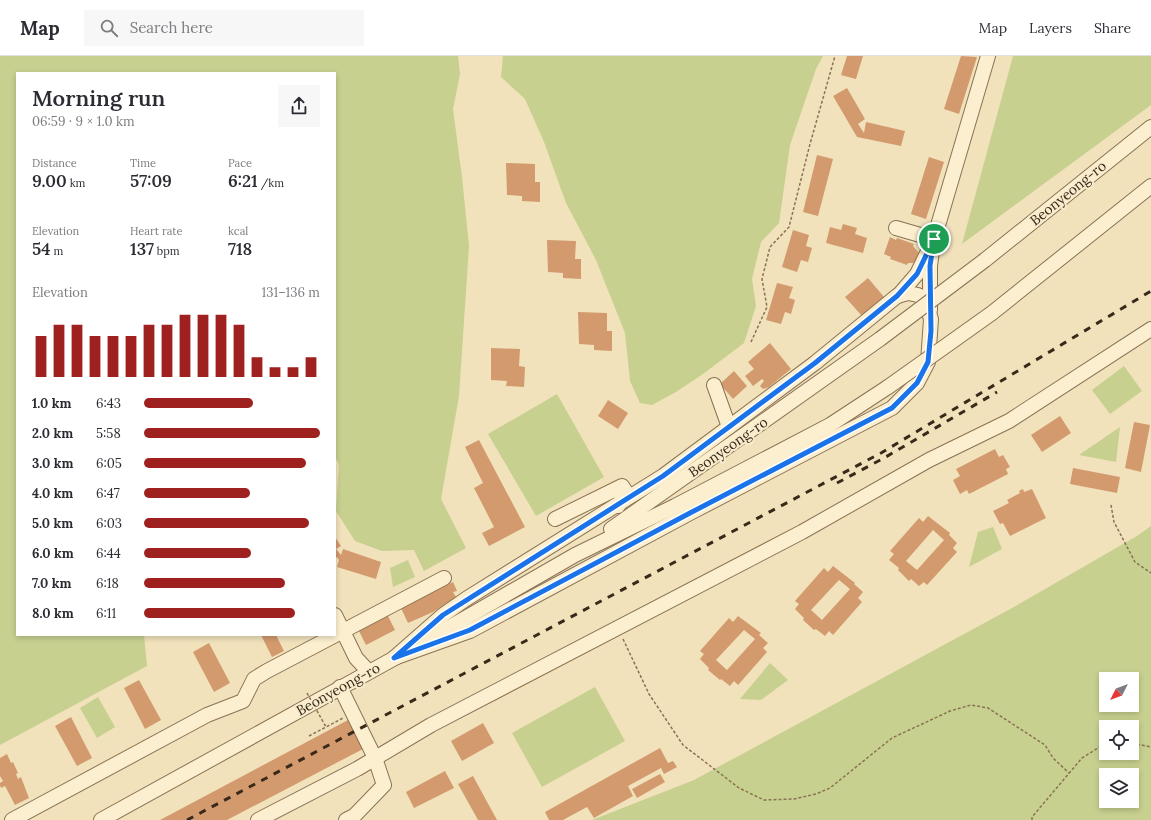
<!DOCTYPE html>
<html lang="en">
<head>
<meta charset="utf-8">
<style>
	body { margin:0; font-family:Lora,serif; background:#f7f7f7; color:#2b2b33; height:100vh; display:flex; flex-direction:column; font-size:15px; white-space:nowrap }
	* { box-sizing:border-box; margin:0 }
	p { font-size:13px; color:#7c7c81 }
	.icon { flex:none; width:22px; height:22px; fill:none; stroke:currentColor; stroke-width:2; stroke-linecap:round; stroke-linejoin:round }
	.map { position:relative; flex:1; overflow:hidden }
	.side { position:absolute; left:16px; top:16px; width:320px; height:564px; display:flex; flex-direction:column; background:#fff; border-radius:0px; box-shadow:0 2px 6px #0003 }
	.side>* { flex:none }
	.needle { width:26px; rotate:228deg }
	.buttons { position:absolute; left:1099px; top:616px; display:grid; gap:8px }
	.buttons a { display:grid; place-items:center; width:40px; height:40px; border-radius:0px; background:#fff; box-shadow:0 2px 6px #0003; font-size:20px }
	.pin { position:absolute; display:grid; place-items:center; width:34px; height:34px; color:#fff; margin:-17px; border:2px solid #fff; border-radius:50%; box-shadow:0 1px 4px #0007 }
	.round { display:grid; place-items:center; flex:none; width:42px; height:42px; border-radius:0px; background:#f7f7f7 }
	.headline { display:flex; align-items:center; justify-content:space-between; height:68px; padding:0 16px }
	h1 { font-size:22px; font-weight:600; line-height:30px }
	.figures { display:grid; grid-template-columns:repeat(3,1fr); gap:6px; height:68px; padding:4px 16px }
	.figures div { display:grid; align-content:center }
	.figures b { font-size:17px; font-weight:600 }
	.figures small { font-size:11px; font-weight:400 }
	.figures p { font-size:11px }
	.chart { height:112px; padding:8px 16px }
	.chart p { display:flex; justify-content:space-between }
	.chart svg { width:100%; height:72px; margin-top:4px; stroke:#9e211f; stroke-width:6 }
	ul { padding:0 16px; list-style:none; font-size:13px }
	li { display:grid; grid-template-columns:64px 48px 1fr; align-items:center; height:30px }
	li i { height:10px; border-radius:5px; background:#9e211f }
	header { display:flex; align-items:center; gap:24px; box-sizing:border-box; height:56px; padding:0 20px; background:#fff; border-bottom:1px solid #e1e1e2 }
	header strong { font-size:19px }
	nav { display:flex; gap:22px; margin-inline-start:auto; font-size:14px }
	.search { width:280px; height:36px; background:#f7f7f7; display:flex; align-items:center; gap:10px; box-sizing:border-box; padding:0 14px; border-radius:0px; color:#7c7c81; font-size:15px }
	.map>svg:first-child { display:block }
</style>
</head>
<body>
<header>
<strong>Map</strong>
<div class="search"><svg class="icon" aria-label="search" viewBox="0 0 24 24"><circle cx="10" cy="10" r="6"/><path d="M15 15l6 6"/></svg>Search here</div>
<nav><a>Map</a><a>Layers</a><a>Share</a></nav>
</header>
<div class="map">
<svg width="1151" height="764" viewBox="0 0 1151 764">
	<rect width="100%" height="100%" fill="#f1e2bc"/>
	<g fill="#c7d08f" fill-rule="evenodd">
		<polygon points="0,0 458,0 460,18 453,53 462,121 469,190 459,340 441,443 466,492 424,515 414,494 382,495 355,485 336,455 339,409 335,400 335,17 17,17 17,579 144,579 147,610 0,689"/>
		<polygon points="503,0 823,0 816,13 790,89 779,167 761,186 752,223 756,250 744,287 703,318 676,336 652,349 640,347 630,325 625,277 596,204 566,147 544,86 525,43 501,21"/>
		<polygon points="1013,0 1151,0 1151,49 962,188"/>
		<polygon points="1124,310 1142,335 1110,358 1092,334"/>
		<polygon points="557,338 604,421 536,460 488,378"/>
		<polygon points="1120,371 1116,406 1079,399"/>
		<path d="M 1151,470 L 1151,764 L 592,764 L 694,724 L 1014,551 L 1137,480 ZM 1106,623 L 1132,623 L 1132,649 L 1106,649 ZM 1106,671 L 1132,671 L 1132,697 L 1106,697 ZM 1106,719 L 1132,719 L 1132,745 L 1106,745 Z"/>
		<polygon points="993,471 1002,493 969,511 978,476"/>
		<polygon points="408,504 415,521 393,531 390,512"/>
		<polygon points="770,607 788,624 761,644 740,643"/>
		<polygon points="595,631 625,685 542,731 512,677"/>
		<polygon points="98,641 115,671 97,682 80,652"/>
	</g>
	<g fill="#d39a6e" fill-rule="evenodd">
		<polygon points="847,0 863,0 856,23 841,19"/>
		<polygon points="961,0 977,1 959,58 944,53"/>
		<polygon points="847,32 865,63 858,68 864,77 866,66 905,75 901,90 857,81 833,40"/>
		<polygon points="817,99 833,103 818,160 803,156"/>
		<polygon points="929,101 944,106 926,163 911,158"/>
		<polygon points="506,107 535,108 535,126 540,126 540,146 522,145 522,140 507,139"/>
		<polygon points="843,168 857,172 855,178 867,182 863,197 826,187 830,171 841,174"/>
		<polygon points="793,174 809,179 806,190 812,192 808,206 801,204 797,216 782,211"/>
		<polygon points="890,181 896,184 897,182 914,188 913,190 919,197 917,204 913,207 908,207 907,209 890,203 891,201 884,198"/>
		<polygon points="547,184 576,185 575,203 581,203 581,223 563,222 563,217 548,216"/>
		<polygon points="868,222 884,241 862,260 845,241"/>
		<polygon points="777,227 793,231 789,242 795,244 791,258 785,256 781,268 766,264"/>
		<polygon points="578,256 607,257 607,275 612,275 612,295 594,294 594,289 579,288"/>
		<polygon points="770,287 791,313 769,331 763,333 760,330 764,325 762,323 753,330 745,320 754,313 748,306"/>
		<polygon points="491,292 520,293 519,310 525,311 524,331 506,330 507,325 491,324"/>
		<polygon points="734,315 747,330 733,343 720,328"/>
		<polygon points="608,344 628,357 618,373 598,360"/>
		<polygon points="1060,360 1071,377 1042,396 1031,379"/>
		<polygon points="1134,366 1150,369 1141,416 1125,412"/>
		<polygon points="479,384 525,471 489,490 482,477 494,471 474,432 483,427 465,391"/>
		<polygon points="995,393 999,401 1003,399 1010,411 1006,413 1008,418 969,438 967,434 960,438 953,424 960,420 956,413"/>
		<polygon points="1073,412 1120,421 1117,437 1070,428"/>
		<polygon points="1023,433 1024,436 1032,433 1046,462 1010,480 1003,467 1000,468 993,455 1009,447 1007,444 1020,437 1019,435"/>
		<path d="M 928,460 L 950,477 L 949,479 L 957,487 L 953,492 L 957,496 L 927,529 L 924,526 L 919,530 L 911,523 L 909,525 L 898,514 L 899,512 L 889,504 L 894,498 L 890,495 L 919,462 L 923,466 ZM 933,474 L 944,484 L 917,514 L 906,505 Z"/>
		<polygon points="335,481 341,490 336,493 341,499 343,493 381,506 376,523 337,511 339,504 337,501 335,503"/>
		<path d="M 833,510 L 855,527 L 854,528 L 863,536 L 858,542 L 862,546 L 833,579 L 829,575 L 825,580 L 816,573 L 814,574 L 803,564 L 804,562 L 795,553 L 799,548 L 795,545 L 824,512 L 828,516 ZM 839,524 L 850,533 L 822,564 L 811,554 Z"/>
		<polygon points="453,526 457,535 453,536 456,541 433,556 408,567 401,552"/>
		<polygon points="386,556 395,574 366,589 357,571"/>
		<path d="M 738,560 L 761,577 L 759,579 L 768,587 L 763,592 L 767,596 L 738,629 L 734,625 L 730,630 L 721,623 L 720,624 L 708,614 L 709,612 L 700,603 L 704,598 L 700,595 L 729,562 L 733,566 ZM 744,574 L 755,583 L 727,614 L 716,604 Z"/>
		<polygon points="261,579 276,579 284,595 272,601"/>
		<polygon points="209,587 230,627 214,636 193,596"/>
		<polygon points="139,624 161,664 145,673 124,632"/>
		<polygon points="71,661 92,702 77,710 55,670"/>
		<polygon points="348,664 363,693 227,764 160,764"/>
		<polygon points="483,667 494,687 462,705 451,685"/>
		<polygon points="660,692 668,707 673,705 677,711 664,718 661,712 628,730 633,740 594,762 587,751 563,764 549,764 545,756"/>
		<polygon points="7,698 11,707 13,706 18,717 16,718 18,723 21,721 29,742 15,749 5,730 1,732 0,729 0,727 3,725 0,720 0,702"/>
		<polygon points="445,715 454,732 414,752 406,736"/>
		<polygon points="660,718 665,726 637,742 632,733"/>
		<polygon points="473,720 497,764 478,764 458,728"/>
	</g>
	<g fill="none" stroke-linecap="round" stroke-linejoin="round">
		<defs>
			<g id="minor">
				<polyline points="896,172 934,183"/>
				<polyline points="985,204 1151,71"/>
				<polygon points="908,237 918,239 925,244 931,263 928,306 917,327 892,352 690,457 470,575 394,602 443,559 466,543 663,420 815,307 897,240"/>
				<polyline points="898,240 917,218 934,183 988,0"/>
				<polyline points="930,254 930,210 932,195"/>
				<polyline points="992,257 1151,130"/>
				<polyline points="714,329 729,371"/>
				<polyline points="555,463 622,430 626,436 618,450"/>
				<polyline points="611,473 880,283"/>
				<polyline points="335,559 356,602 369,616"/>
				<polyline points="427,584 575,499 675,450 830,369 888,331"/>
				<polyline points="340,631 375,702 384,729 354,760 346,764"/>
				<polyline points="12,764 207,659 243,645 254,623 267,615 444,522"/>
				<polyline points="101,764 402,598"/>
				<polyline points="258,764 357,713 431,669 802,476 929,404 1009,365 1151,273"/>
			</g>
		</defs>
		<use href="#minor" stroke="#8a7254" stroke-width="16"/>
		<g stroke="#8a7254" stroke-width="1.5" stroke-dasharray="3 2" stroke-linecap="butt">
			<polyline points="751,286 767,251 762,223 770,191 789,171 810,88 835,0"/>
			<polyline points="1111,449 1114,466 1135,506 1151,517"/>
			<polyline points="623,583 649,638 683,689 739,732 764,744 794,743 816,738 830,732 892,682 950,655 971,649 988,652 1045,689 1053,702 1069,717"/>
			<polyline points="309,680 343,662"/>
			<polyline points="1132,687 1151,691"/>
			<polyline points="1032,764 1032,761 1082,702 1106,687"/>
		</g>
		<use href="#minor" stroke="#fcefcf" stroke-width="14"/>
		<g stroke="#38291a" stroke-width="3" stroke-dasharray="7 7" stroke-linecap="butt">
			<polyline points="837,427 884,402 997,336"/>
			<polyline points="187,764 881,397 1151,235"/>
		</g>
		<defs>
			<g id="minor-bridge">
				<polyline points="880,283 985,204"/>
				<polyline points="888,331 992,257"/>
			</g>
		</defs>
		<use href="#minor-bridge" stroke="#8a7254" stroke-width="16" stroke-linecap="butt"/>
		<polyline stroke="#8a7254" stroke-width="1.5" stroke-dasharray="3 2" stroke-linecap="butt" points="307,637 326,671"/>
		<use href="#minor-bridge" stroke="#fcefcf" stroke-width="14"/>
	</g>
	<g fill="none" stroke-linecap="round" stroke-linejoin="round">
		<defs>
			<polygon id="route" points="934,183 930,210 931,275 928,306 917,327 892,352 690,457 470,574 394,602 443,559 663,420 815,307 897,240 917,218"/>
		</defs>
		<use href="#route" stroke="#fff" stroke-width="8"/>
		<use href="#route" stroke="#1a73e8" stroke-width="5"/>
	</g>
	<g text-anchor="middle" stroke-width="4" stroke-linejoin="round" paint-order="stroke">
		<g font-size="14" fill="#38291a" stroke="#f8eccc">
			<text transform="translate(1068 137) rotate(-39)" y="5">Beonyeong-ro</text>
			<text transform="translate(728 391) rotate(-35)" y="5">Beonyeong-ro</text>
			<text transform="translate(338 633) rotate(-29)" y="5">Beonyeong-ro</text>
		</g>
	</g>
</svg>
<div class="buttons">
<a><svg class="needle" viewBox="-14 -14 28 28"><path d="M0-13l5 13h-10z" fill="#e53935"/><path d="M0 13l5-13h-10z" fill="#7c7c81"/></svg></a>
<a><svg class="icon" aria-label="locate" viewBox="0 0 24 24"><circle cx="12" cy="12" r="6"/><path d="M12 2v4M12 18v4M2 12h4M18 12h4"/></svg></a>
<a><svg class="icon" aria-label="layers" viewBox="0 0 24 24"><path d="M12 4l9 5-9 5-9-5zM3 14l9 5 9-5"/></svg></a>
</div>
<div class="pin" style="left:934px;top:183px;background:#1e9e55"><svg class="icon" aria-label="arrive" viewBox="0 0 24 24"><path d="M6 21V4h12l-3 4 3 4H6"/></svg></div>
<section class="side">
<div class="headline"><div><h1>Morning run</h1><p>06:59 · 9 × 1.0 km</p></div><a class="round"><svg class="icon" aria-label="share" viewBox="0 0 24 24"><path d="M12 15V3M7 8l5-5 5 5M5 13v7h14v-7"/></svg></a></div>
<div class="figures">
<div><p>Distance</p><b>9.00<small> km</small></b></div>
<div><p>Time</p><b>57:09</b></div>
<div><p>Pace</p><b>6:21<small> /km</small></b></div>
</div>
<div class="figures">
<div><p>Elevation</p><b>54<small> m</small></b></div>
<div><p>Heart rate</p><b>137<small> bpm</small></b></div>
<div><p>kcal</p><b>718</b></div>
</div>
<div class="chart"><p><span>Elevation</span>131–136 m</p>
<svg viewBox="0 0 160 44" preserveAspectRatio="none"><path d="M5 44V19M15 44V12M25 44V12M35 44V19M45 44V19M55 44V19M65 44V12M75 44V12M85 44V6M95 44V6M105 44V6M115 44V12M125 44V32M135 44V38M145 44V38M155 44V32"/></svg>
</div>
<ul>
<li><b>1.0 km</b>6:43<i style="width:62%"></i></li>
<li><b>2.0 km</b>5:58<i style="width:100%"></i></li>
<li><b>3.0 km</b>6:05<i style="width:92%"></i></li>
<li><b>4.0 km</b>6:47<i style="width:60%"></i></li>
<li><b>5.0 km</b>6:03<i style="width:94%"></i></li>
<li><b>6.0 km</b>6:44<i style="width:61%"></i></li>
<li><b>7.0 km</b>6:18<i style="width:80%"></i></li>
<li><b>8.0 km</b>6:11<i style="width:86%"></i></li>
</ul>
</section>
</div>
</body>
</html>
